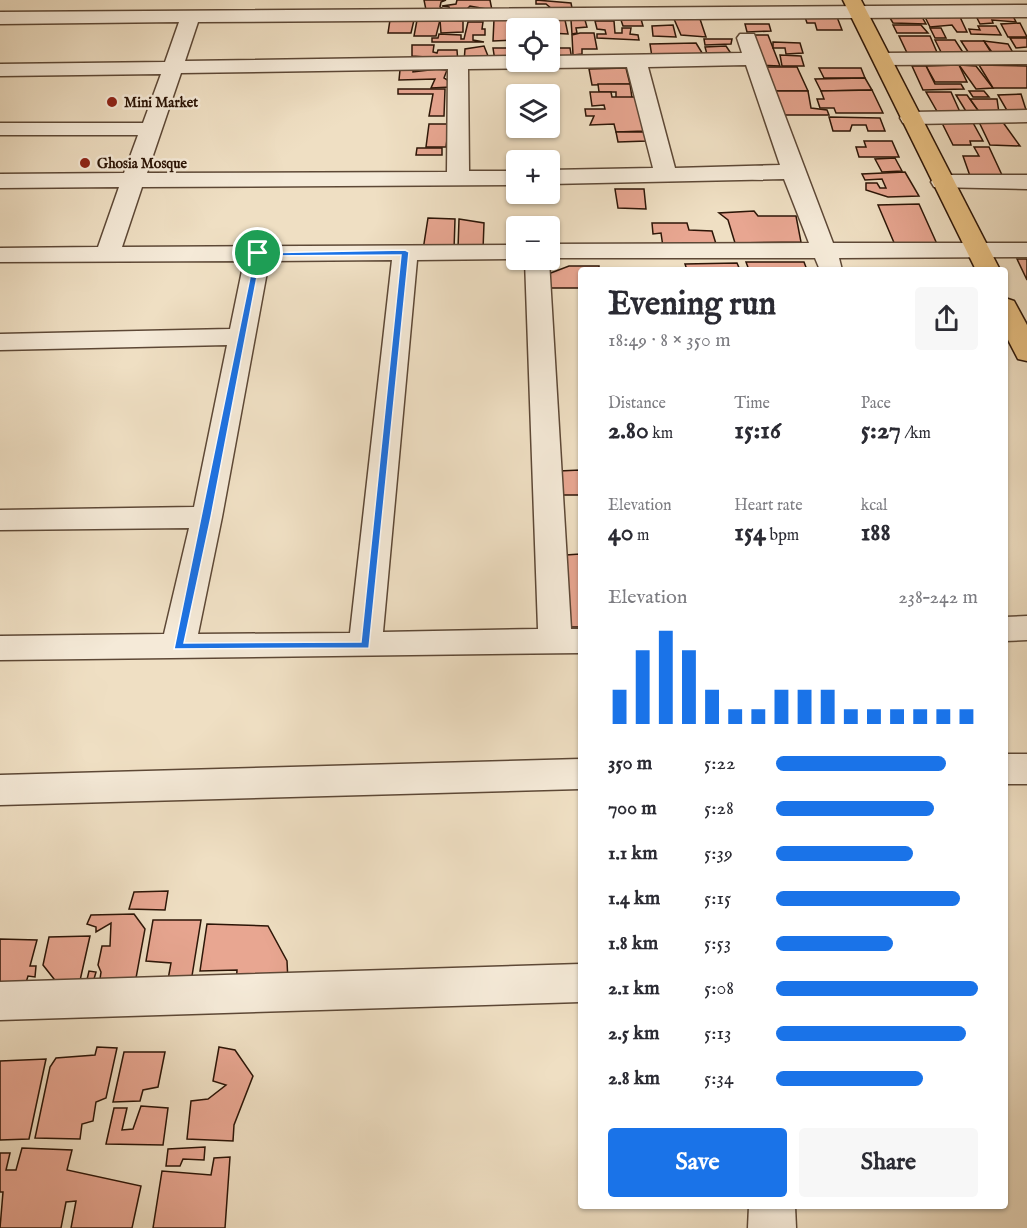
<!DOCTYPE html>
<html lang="en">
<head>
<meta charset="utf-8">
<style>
	body { margin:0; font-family:"IM FELL English",serif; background:#f7f7f7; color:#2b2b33; height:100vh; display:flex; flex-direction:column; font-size:22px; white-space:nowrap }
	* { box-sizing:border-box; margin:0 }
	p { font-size:20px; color:#7c7c81 }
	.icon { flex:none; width:33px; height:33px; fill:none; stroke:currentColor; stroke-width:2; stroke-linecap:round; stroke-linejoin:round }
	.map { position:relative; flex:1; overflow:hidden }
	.side { position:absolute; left:578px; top:267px; width:430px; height:942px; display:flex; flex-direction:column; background:#fff; border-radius:6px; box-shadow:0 2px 4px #0004 }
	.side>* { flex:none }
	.fabs { position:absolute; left:506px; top:18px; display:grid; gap:12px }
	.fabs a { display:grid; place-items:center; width:54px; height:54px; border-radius:6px; background:#fff; box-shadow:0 2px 4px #0004; font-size:30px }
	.pin { position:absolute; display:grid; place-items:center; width:51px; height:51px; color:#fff; margin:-26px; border:3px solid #fff; border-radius:50%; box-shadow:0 2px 6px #0007 }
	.round { display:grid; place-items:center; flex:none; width:63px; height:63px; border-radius:6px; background:#f7f7f7 }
	.overview { display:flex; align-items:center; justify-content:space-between; height:102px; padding:0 30px }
	h1 { font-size:33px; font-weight:800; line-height:45px }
	.figures { display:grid; grid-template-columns:repeat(3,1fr); gap:9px; height:102px; padding:6px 30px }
	.figures div { display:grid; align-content:center }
	.figures b { font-size:26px; font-weight:800 }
	.figures small { font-size:16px; font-weight:400 }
	.figures p { font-size:16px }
	.chart { height:168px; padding:12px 30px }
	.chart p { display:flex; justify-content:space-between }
	.chart svg { width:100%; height:108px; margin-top:6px; stroke:#1a73e8; stroke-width:6 }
	.cta { display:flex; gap:12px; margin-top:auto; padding:12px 30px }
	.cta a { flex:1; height:69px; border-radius:6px; background:#1a73e8; color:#fff; font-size:24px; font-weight:800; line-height:69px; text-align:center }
	.cta a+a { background:#f7f7f7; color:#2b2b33 }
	ul { padding:0 30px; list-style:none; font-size:20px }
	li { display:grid; grid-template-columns:96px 72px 1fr; align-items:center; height:45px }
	li i { height:15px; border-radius:8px; background:#1a73e8 }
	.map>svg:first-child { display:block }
</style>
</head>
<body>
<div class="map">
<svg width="1027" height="1228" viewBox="0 0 1027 1228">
	<rect width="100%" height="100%" fill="#efdfc3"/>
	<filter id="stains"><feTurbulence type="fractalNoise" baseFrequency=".00333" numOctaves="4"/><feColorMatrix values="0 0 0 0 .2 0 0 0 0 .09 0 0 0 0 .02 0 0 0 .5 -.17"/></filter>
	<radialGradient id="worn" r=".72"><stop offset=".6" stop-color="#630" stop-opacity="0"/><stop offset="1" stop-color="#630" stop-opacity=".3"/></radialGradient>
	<g fill="#e8a691" stroke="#2c1507" stroke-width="1.5">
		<polygon points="424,0 446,0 441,2 440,7 445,10 426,10"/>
		<polygon points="457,0 490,0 492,10 470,6 466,10 450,10 449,7 442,6 456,4"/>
		<polygon points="536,0 571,3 572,8 552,9 546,4 536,4"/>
		<polygon points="976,16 1013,16 1016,22 992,20 993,23 980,24"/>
		<polygon points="805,17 837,17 842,30 817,30 815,23 807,23"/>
		<polygon points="922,17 926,24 893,23 890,18"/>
		<polygon points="925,17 960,17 967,32 957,32 952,25 930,27"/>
		<polygon points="494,19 516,19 516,40 493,41"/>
		<polygon points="545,19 565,20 568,34 549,33 549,28 545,28"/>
		<polygon points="641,19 643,26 623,26 621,20"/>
		<polygon points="674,19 700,19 706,37 681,35"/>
		<polygon points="390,20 414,20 411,33 388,33"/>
		<polygon points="417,20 440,20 436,36 414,36"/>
		<polygon points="440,20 463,21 463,32 441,33"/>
		<polygon points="518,20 541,20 540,28 519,28"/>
		<polygon points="571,20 585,20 587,27 576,28 577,33 572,34"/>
		<polygon points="595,21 614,21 615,33 622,33 622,28 631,28 630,34 638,35 639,40 597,38 597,34 606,34 605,30 597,29"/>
		<polygon points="468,22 483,22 482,29 485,29 485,35 473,35 473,40 484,42 432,42 432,38 438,38 439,34 461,35 461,39 464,39"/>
		<polygon points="1020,23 1027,37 1008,37 1001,24"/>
		<polygon points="745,24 769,24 771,31 747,32"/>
		<polygon points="673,25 676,37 653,36 652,26"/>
		<polygon points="893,25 921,25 928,33 897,33"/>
		<polygon points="978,26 996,26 1001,35 971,34 969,29 980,30"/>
		<polygon points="930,28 941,28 946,38 935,38"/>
		<polygon points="580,33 594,33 597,49 582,49 582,54 573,55 572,35"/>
		<polygon points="750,35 768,35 780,66 759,65"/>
		<polygon points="899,36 930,36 939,57 909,57"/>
		<polygon points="1010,38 1027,38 1027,47 1016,48"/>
		<polygon points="704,39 732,39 731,44 705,45"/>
		<polygon points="935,40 955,40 966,57 944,58"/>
		<polygon points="961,41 984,41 994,57 972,58"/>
		<polygon points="984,41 1008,44 1016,58 996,58"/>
		<polygon points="773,42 800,43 803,53 786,54 785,48 773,48"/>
		<polygon points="696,43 704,56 652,57 650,44"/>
		<polygon points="412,45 434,45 433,52 437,53 438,50 457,50 458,63 424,63 425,57 412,56"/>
		<polygon points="484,46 490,61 464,62 465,49"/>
		<polygon points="726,46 734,58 708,58 705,47"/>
		<polygon points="493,48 508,48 516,52 516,61 495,61"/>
		<polygon points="549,48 570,48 572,60 549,60"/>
		<polygon points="780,55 801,56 804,66 782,66"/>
		<polygon points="959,65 967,82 935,82 926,66"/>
		<polygon points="959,65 976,66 993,88 976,89"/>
		<polygon points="979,65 1027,66 1027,88 993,88"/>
		<polygon points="912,66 926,66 935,84 961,84 964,89 923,90"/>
		<polygon points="761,67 797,67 808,91 770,91"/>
		<polygon points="626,68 630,84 592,85 589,69"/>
		<polygon points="819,68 861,68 865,78 824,78"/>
		<polygon points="438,69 447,70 444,78 449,81 451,87 431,88 435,79 399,80 400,70 413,70 413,72"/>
		<polygon points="865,78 872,90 821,91 815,79"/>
		<polygon points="598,84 630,84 632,98 616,98 616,92 599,92"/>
		<polygon points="398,89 445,89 444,116 429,116 433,94 398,94"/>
		<polygon points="872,90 883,113 836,113 834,108 820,108 817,99 824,99 821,91"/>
		<polygon points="770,91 808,91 811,108 827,110 829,115 778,115"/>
		<polygon points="969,91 984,91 989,97 973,97"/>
		<polygon points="590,92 611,92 612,97 639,97 645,131 616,132 614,124 590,125 594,116 586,116 585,109 605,109 604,105 592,106"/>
		<polygon points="926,92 951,92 960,112 938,113"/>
		<polygon points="1021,94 1027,113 1009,114 998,95"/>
		<polygon points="956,95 967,95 980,113 967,113"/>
		<polygon points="970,99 997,99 999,113 980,113"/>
		<polygon points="829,117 880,118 885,131 868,131 866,125 852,125 850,131 833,131"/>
		<polygon points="941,121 972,121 983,141 970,141 971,145 953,145"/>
		<polygon points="1002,121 1020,146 990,145 979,122"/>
		<polygon points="429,124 449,124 446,147 426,147"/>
		<polygon points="616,132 644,132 647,141 618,142"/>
		<polygon points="864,141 892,141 899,157 859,157 856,147 866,147"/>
		<polygon points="974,147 989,147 1002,175 970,176 963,156 979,156"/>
		<polygon points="417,148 442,148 442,155 416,155"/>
		<polygon points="895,158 902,171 882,172 875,159"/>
		<polygon points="905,172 919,196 888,197 866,190 866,183 877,183 880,188 886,188 882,179 865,180 862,174"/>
		<polygon points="615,189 644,189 646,209 618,208"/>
		<polygon points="919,204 937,244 895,245 878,205"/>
		<polygon points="754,211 758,216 796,216 801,242 735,243 728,220 719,213"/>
		<polygon points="428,218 455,219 454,250 423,250"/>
		<polygon points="459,219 484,223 483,250 458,249"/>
		<polygon points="652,223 687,223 689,230 712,231 717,247 663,247 661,233 653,234"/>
		<polygon points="1017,259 1027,259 1027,280"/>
		<polygon points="746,262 804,262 807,270 749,270"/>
		<polygon points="737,263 740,270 687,270 685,264"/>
		<polygon points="569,266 599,266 599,270 580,270 580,288 548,288 548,274"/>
		<polygon points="580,470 580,495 559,495 559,471"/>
		<polygon points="580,554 580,627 570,627 566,555"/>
		<polygon points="168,891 165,910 129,909 134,892"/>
		<polygon points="134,914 145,929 134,989 84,992 89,971 96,972 94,979 100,979 101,972 98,965 102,946 110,946 111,923 96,932 96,927 87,924 91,915"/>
		<polygon points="153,920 201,920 191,982 167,985 171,963 146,961"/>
		<polygon points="207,924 268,926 287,961 288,982 236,986 237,970 200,971"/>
		<polygon points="90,936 77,994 51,994 54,979 43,965 49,937"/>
		<polygon points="0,939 37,940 30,966 36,966 35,977 28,976 22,996 0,995"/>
		<polygon points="97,1047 117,1048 106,1098 96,1102 93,1121 82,1124 80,1139 35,1138 50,1067 56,1058 95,1055"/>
		<polygon points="219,1047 235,1050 253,1076 234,1125 233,1141 187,1139 191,1101 208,1099 226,1085 213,1081"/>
		<polygon points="124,1052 165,1052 158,1087 143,1090 140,1101 113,1102"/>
		<polygon points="46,1059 29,1139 0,1140 0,1061"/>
		<polygon points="141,1106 168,1108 163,1145 106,1144 114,1108 127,1108 122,1130 133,1129"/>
		<polygon points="205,1147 204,1160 183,1159 180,1166 166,1166 168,1149"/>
		<polygon points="22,1148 72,1150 67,1170 141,1186 132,1228 71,1228 76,1201 66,1202 61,1228 0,1228 3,1192 0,1192 0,1153 10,1153 6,1170 16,1170"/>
		<polygon points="230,1157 225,1228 153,1228 162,1171 211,1175 214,1158"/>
	</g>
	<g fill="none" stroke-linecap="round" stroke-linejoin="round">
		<defs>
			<g id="minor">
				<path d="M 1027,5 L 1027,17 L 198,22 L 185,61 L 516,56 L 516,62 L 549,62 L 549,56 L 742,53 L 737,38 L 740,34 L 754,34 L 833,243 L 1027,243 L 1027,257 L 839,258 L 842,270 L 820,270 L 815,258 L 549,258 L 549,244 L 809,243 L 784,179 L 549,184 L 549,170 L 653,168 L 627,67 L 468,69 L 469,171 L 516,171 L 516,185 L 142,187 L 122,247 L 516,245 L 516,259 L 417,260 L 383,632 L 538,629 L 525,260 L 549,260 L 571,629 L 580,629 L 580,653 L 0,660 L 0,636 L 164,634 L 189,528 L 0,530 L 0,510 L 194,507 L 227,345 L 0,350 L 0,334 L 230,329 L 244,261 L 0,262 L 0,248 L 98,247 L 119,187 L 0,188 L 0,174 L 124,173 L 138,135 L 0,135 L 0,123 L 143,123 L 161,74 L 0,76 L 0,64 L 165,62 L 179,22 L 0,24 L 0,12 ZM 746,65 L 780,165 L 675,168 L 648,67 ZM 448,69 L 447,172 L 147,173 L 181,73 ZM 392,260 L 350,633 L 198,634 L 222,517 L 269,261 Z"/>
				<polygon points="1027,52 1027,64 883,65 876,63 873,59 876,55 883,53"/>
				<polygon points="1027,110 1027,122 911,124 903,123 900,118 903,113 911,112"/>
				<polygon points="942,175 1027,175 1027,189 934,187 931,182 934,177"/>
				<polygon points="1027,616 1027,640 1005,641 1005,617"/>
				<rect x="1005" y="754" width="22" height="30"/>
				<polygon points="580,759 580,789 0,805 0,775"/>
				<polygon points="580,964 580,1002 0,1020 0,982"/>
				<polygon points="749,1206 795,1206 796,1228 748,1228"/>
			</g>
			<g id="major">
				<polygon points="843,0 861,0 1000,270 976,270"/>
				<polygon points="1005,298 1014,301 1027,325 1027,361 1018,359 1005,334"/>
			</g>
		</defs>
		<use href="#minor" stroke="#5d4836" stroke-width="3"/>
		<use href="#major" stroke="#2c1507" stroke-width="3"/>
		<use href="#minor" fill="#f5ead8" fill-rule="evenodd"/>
		<use href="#major" fill="#e8c082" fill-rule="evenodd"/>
	</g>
	<path fill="#1a73e8" stroke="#fff" stroke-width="1.5" fill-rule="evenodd" d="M 405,250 L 409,252 L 369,648 L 174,649 L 255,253 ZM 401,255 L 361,642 L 184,643 L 211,517 L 261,256 Z"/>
	<g fill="#8f2418" stroke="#f5ead8" stroke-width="2">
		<circle cx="112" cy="102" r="6"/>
		<circle cx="85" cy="163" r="6"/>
	</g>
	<g text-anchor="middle" stroke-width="5" stroke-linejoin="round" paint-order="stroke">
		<g font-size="14" font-weight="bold" fill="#2c1507" stroke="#f5ead8" text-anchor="start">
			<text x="124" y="107">Mini Market</text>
			<text x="97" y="168">Ghosia Mosque</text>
		</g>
	</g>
	<rect width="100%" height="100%" filter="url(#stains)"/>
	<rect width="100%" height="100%" fill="url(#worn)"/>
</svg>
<div class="fabs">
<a><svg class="icon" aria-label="locate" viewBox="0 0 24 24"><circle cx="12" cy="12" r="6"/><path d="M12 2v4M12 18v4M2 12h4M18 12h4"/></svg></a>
<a><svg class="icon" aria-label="layers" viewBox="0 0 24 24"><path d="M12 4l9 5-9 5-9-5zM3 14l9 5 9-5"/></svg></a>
<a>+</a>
<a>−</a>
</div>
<div class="pin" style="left:258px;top:253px;background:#1e9e55"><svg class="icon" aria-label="arrive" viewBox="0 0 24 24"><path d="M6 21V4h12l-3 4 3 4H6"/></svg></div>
<section class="side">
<div class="overview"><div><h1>Evening run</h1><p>18:49 · 8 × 350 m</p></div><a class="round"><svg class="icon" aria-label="share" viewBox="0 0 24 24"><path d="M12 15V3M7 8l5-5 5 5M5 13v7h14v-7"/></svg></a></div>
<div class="figures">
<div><p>Distance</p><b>2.80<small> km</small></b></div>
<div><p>Time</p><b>15:16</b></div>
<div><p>Pace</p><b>5:27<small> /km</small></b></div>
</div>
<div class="figures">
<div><p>Elevation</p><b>40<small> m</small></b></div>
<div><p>Heart rate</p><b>154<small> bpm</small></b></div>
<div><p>kcal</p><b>188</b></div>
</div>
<div class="chart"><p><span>Elevation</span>238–242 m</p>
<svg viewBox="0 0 160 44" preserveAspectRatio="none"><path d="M5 44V30M15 44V14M25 44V6M35 44V14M45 44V30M55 44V38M65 44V38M75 44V30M85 44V30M95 44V30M105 44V38M115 44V38M125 44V38M135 44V38M145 44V38M155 44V38"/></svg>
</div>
<ul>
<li><b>350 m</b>5:22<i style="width:84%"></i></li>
<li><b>700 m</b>5:28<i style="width:78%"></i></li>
<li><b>1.1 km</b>5:39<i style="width:68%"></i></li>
<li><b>1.4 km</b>5:15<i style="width:91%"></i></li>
<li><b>1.8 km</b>5:53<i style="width:58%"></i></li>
<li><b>2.1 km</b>5:08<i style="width:100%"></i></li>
<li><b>2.5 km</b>5:13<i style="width:94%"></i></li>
<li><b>2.8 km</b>5:34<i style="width:73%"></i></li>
</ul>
<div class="cta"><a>Save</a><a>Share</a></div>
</section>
</div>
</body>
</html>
